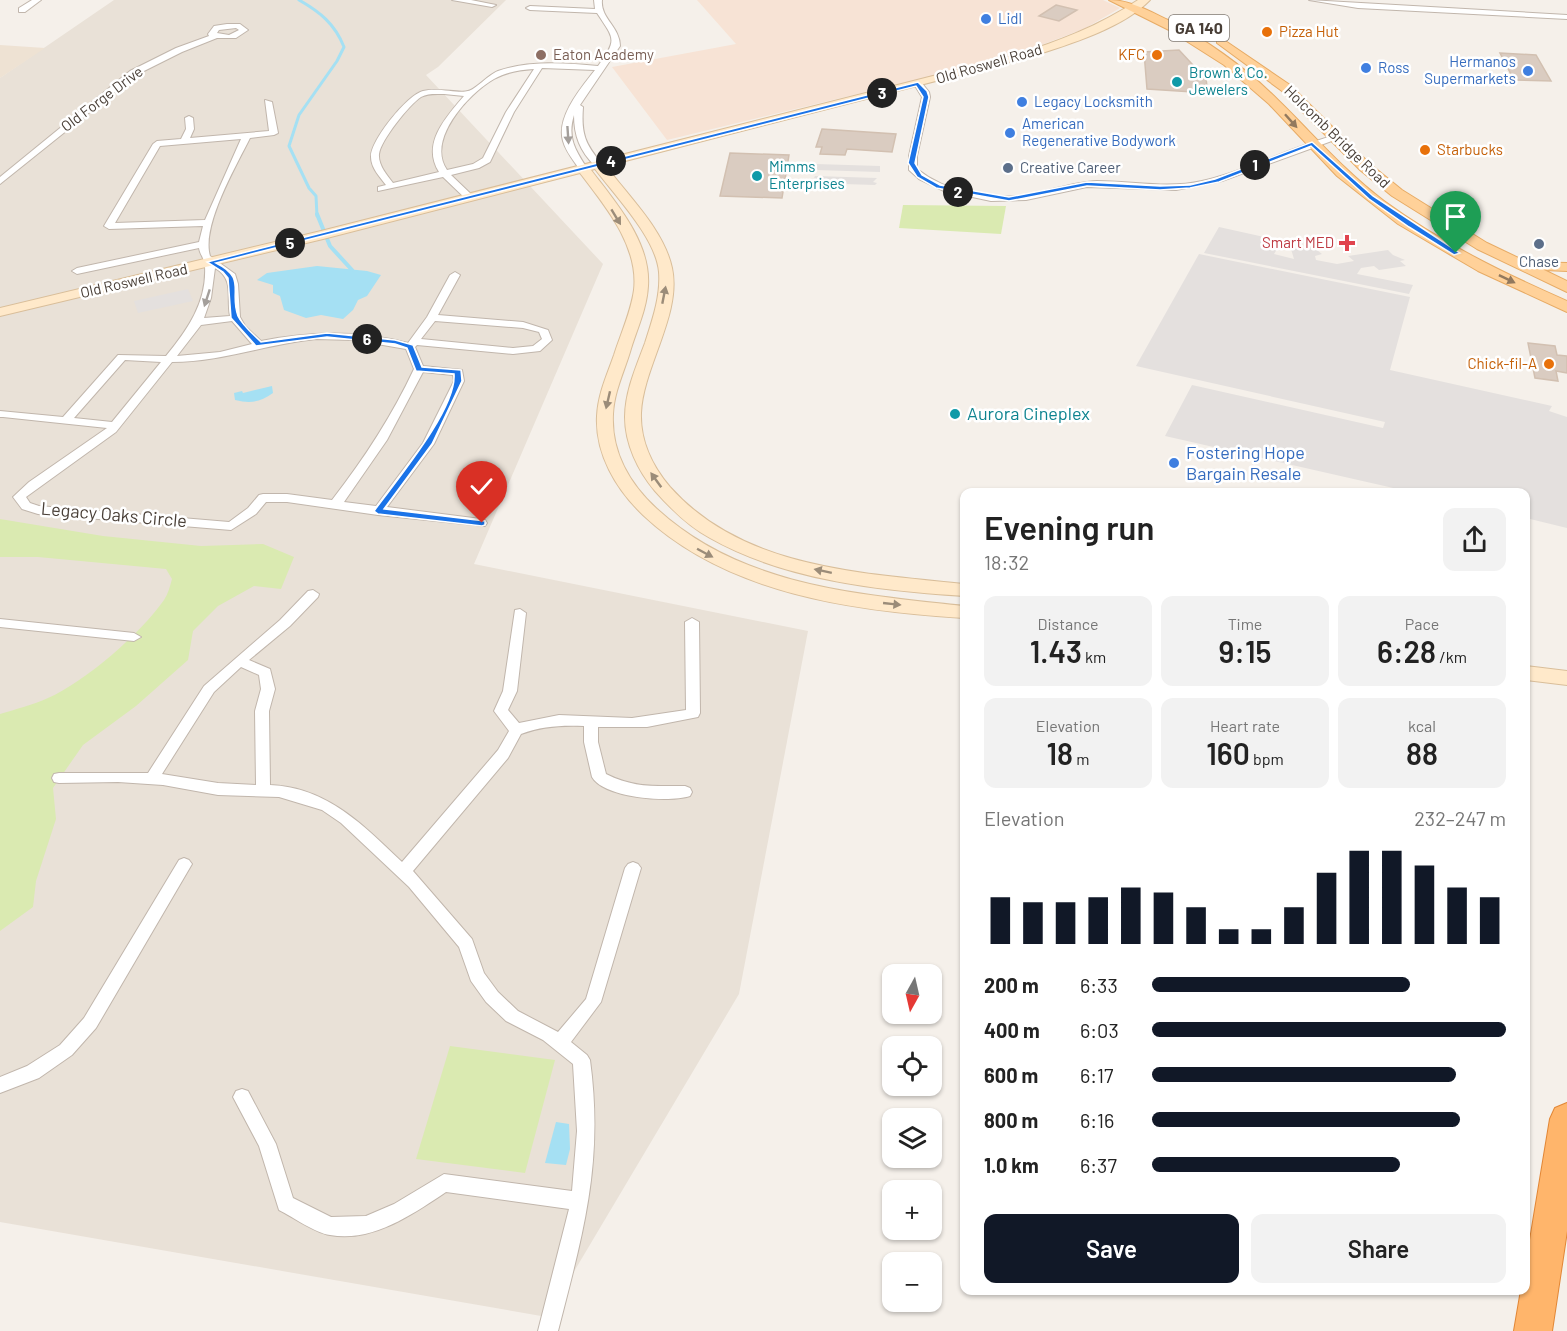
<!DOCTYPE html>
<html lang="en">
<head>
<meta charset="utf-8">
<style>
	body { margin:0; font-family:Barlow,sans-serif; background:#f2f2f2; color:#222; height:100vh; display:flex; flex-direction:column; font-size:22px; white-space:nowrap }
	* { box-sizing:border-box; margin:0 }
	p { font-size:20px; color:#767676 }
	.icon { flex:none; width:33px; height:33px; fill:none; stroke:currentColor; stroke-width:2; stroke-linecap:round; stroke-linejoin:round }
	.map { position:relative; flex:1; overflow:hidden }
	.sheet { position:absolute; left:960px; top:488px; width:570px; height:807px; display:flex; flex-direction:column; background:#fff; border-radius:12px; box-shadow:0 2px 4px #0004 }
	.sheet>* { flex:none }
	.needle { width:39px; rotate:188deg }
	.fabs { position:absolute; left:882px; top:964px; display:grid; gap:12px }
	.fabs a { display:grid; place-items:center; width:60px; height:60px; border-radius:12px; background:#fff; box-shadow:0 2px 4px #0004; font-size:30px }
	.pin { position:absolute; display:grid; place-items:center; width:51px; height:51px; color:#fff; margin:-62px -26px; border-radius:50% 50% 50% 0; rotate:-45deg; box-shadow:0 0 6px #0007 }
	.pin .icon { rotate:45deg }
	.km { position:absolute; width:30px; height:30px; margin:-15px; border-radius:50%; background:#222; color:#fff; font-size:16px; line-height:30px; text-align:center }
	.round { display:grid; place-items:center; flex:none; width:63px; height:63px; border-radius:12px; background:#f2f2f2 }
	.overview { display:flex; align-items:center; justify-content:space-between; height:102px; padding:0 24px }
	h1 { font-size:33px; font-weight:600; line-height:45px }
	.metrics { display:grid; grid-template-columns:repeat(3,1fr); gap:9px; height:102px; padding:6px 24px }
	.metrics div { display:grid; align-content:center; border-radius:12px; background:#f2f2f2; text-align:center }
	.metrics b { font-size:30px; font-weight:600 }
	.metrics small { font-size:16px; font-weight:400 }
	.metrics p { font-size:16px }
	.chart { height:168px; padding:12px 24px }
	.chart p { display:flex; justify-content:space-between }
	.chart svg { width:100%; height:108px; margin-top:6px; stroke:#111827; stroke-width:6 }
	.action { display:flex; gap:12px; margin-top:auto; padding:12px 24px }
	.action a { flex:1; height:69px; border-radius:12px; background:#111827; color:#fff; font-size:24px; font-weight:600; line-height:69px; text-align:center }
	.action a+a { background:#f2f2f2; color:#222 }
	ul { padding:0 24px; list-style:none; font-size:20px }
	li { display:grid; grid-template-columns:96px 72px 1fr; align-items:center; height:45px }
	li i { height:15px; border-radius:8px; background:#111827 }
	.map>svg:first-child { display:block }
</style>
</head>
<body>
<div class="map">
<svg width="1567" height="1331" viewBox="0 0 1567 1331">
	<rect width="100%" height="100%" fill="#f5f0ea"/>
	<polygon fill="#e9e1d7" points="114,0 506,0 438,67 426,75 603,264 474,564 808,631 739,994 547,1317 0,1222 0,78"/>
	<polygon fill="#f7e3d5" points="697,0 1103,0 1120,8 1084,29 1007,58 667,140 612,67 736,44"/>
	<polygon fill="#eee2d3" points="0,45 45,48 0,78"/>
	<g fill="#daeab1">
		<polygon points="903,205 1006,206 1001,234 899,228"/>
		<path d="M 0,519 L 103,536 L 201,546 L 263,544 L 294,557 L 281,589 L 254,586 L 218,606 L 193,631 L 188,660 L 136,706 L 83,745 L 53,788 L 56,819 L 36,881 L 33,907 L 0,931 L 0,714 C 16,709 33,705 48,698 C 85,682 141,633 164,600 C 168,594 170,586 172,579 L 166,569 L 38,557 L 0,557 Z"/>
		<polygon points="450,1046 555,1060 525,1173 416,1159"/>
	</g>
	<g fill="#e4e0de">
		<polygon points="816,164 880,166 880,172 815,170"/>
		<polygon points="815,176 877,178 873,182 877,183 875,185 811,183 815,180 813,180"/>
		<polygon points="1219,227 1282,241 1274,254 1294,259 1291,249 1313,247 1322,254 1315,256 1316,260 1337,264 1354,261 1348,256 1388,250 1393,255 1405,260 1400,261 1406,266 1379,270 1374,266 1361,268 1357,274 1413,285 1409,294 1204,253"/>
		<polygon points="1199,254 1410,297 1390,370 1552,406 1549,411 1567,417 1567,528 1526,518 1526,492 1411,492 1165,436 1192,385 1383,428 1385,422 1136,366"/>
		<polygon points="188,289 193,301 138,313 134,301"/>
	</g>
	<g fill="#a5e0f3">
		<polygon points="317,266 367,271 381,275 367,296 358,300 353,310 343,319 321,315 306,318 284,310 280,296 273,293 273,285 257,280 267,273"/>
		<path d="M 272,386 L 273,393 C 260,402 251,404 235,400 L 234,393 L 242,391 L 243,393 Z"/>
		<polygon points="556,1122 569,1124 570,1149 566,1165 545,1163"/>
	</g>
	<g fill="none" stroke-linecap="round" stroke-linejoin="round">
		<path stroke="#a5e0f3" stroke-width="3" d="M 299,0 C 320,12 335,24 344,47 L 337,61 L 299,115 L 289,146 L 309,188 L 316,196 L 317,216"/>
		<polyline stroke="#a5e0f3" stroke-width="4" points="317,214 330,246 352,270"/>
	</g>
	<g fill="#daccc1" stroke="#d2c0b1" stroke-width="1.5">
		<polygon points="1056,5 1077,10 1059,21 1039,16"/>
		<polygon points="1179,50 1206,79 1208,93 1147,89 1144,52"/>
		<polygon points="1500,53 1536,55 1551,81 1514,80"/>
		<polygon points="822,129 896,134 892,152 847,149 845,155 820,154 822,147 816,147"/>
		<polygon points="730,153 789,155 782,198 720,196"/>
		<polygon points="1528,343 1555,346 1557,355 1567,356 1567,373 1556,371 1558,381 1535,378"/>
	</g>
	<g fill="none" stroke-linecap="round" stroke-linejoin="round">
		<defs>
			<g id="street">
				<polygon points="32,0 41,0 25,12 19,12 19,8"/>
				<polygon points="452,0 471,0 496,5 492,7"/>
				<path d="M 594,0 L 602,0 C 600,18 620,27 620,46 L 580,105 L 583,107 C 581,134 585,144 602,164 L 601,166 L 595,166 C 580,151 574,136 574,115 C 567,137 575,150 587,168 L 586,170 L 580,170 C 574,161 566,152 563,141 C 556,117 581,88 595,70 L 542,68 L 514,112 L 490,162 L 479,168 L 451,175 L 473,196 L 473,200 L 467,200 L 443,177 L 378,191 L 378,187 L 386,185 C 380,177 371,168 371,157 C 370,141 407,95 423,91 C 438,87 459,94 468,91 C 475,90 488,75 498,71 C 530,60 565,63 598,66 C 618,39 614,39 597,13 L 530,10 L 526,8 L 530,6 L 595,9 ZM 534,69 L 506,112 L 483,158 L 473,164 L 447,170 C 426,140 468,94 494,79 C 506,72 520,70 534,69 ZM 444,94 L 464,96 C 446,117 421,144 439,172 L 393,183 C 387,175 378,165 379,154 C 381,140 409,105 421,97 C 428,93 436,94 444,94 Z"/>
				<polygon points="1309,0 1567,15 1567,19 1358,8"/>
				<path d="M 227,24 L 240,24 L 248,30 L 236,38 L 217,38 L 182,52 L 136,75 L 0,184 L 0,177 L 130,71 L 176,48 L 209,36 L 208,34 L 214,26 ZM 236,28 L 239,30 L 229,35 L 217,33 L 219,30 Z"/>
				<path d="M 915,82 L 921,82 L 929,92 L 930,97 L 917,156 L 917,169 C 946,192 990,201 1026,195 C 1050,191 1073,182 1097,181 C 1132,181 1167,189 1202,181 C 1248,171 1290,147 1336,135 L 1340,138 L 1222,181 L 1176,190 L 1087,187 L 1026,200 L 991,201 L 944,191 L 919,179 L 909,170 L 909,156 L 922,97 L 914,84 Z"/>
				<path d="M 265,100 L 272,102 L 278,133 L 274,135 L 250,138 C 236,166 201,226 210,256 L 235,274 L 238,284 L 240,317 L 245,326 L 261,341 C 310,331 359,330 408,343 L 427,317 L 450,275 L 455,272 L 460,275 L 438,315 L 523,322 L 548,330 L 552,340 L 540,351 L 513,354 L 417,345 L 415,347 L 423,366 L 462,370 L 464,381 L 434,444 L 387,507 L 481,519 L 485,520 L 487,523 L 485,526 L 378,515 L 287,502 L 266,502 L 256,514 L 231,530 L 38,514 L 22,509 L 13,497 L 29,482 L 107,428 L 3,417 L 0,417 L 0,411 L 63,417 L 118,355 L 166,356 C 188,329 207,302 205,266 C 205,259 200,255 199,248 L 77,274 L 72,271 L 77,268 L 199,242 L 203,226 L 109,229 L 104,226 L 153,144 L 157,141 L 181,139 L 186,129 L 185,118 L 189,116 L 193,118 L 194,129 L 190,138 L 269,131 ZM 241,139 L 205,220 L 115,223 L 160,146 ZM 215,268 C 235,280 226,296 230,316 L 204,318 L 211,298 ZM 232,321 L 252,344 L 220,352 L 177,356 L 201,325 ZM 435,321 L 523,328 L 539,332 L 542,339 L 533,346 L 513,348 L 421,339 ZM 316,339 L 354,340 L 406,349 L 414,369 C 392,416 364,459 332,500 L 287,494 L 263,494 L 259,495 L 248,508 L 229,522 L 39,506 L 30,503 L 26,497 L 116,432 L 172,362 C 221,362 267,344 316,339 ZM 125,360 L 161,362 L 112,422 L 74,418 ZM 423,372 L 453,375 L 454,381 L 423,443 L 376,506 L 344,502 L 387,440 Z"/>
				<path d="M 313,590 L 319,594 L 318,597 L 290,626 L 249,660 L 270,669 L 275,689 L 269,711 L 270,785 C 327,787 364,826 402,862 L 498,750 L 509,731 L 494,711 L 503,691 L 515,610 L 520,609 L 526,613 L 517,691 L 508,710 L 519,723 L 559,715 L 632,718 L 686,710 L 685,622 L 692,618 L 699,622 L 700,713 L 698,717 L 647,727 L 598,727 L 598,742 L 606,774 C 634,788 654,786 685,786 L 690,788 L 692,792 L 690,796 C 669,803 604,798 592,777 L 584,742 L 584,726 C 562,725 542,726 521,734 L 508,758 L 413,871 L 472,939 L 484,973 L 498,992 L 518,1011 L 558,1032 L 586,999 L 625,868 L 628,864 L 633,862 L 638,864 L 641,868 L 601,1002 L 571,1042 L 587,1055 L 590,1060 C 604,1163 583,1233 558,1331 L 538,1331 L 569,1209 L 446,1192 C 413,1214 372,1243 330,1235 C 315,1233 293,1217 279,1210 L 259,1146 L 233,1097 L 236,1091 L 242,1089 L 248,1091 L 276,1144 L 293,1198 L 331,1217 L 366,1216 L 394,1204 L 444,1174 L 572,1191 L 577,1131 L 573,1064 L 543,1040 L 506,1021 L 486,1002 L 471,981 L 459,947 L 409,887 L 341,823 L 322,810 L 279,797 L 218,795 L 163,785 L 118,782 L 59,783 L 54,782 L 52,778 L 54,774 L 59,773 L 148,773 L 204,686 L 280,620 L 308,591 ZM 241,667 L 259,675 L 261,689 L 255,711 L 256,785 L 218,783 L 162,774 L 214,692 Z"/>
				<polygon points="0,619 134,633 141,637 134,641 0,627"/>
				<polygon points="184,858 189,860 192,864 96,1028 72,1055 39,1078 0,1093 0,1077 27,1066 60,1045 84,1018 179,860"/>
			</g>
			<g id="secondary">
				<path d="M 1138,0 L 1150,0 C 1123,28 1070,44 1033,56 L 606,166 C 629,197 664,230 672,268 C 682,314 643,367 641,413 C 640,441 653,467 670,487 C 743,569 862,573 964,584 L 964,596 C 880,591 784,580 710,538 C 688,526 671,509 655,491 C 638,471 625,444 625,417 C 625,392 636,367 645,343 C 652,321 661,296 659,272 C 656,238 616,197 595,169 L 591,170 C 616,203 651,242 648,286 C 647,309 636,331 630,352 C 624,372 614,392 613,414 C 611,452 630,484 657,509 C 741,586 856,594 964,606 L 964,618 C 853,611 727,594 643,515 C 616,489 595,454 597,416 C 598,394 607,375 614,355 C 621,333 631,312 634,290 C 639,246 605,206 580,173 L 323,239 L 0,316 L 0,308 L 321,231 L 1008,57 C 1054,43 1098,27 1138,0 Z"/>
				<polygon points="1526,666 1567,671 1567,685 1526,680"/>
			</g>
			<g id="primary">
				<path d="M 1109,0 C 1130,0 1149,11 1168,20 C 1208,41 1246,68 1278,100 C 1313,134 1344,171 1384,201 C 1440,242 1503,273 1567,301 L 1567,312 L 1478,271 L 1398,224 L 1337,176 L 1269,104 L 1224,65 L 1169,30 Z"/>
				<polygon points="1221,38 1290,85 1370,164 1402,190 1487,243 1527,262 1567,263 1567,271 1544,270 1567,281 1567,292 1477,249 1392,196 1360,170 1282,91 1217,43 1217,39"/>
			</g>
			<polygon id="highway" points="1567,1103 1567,1231 1552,1331 1514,1331 1521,1290 1526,1290 1526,1264 1550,1119 1555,1108"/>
		</defs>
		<use href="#street" stroke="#c1b6ac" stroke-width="2"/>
		<use href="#secondary" stroke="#d9be9a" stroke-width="2"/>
		<use href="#primary" stroke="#e7ab65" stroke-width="2"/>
		<use href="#highway" stroke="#e28736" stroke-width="2"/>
		<use href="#street" fill="#fff" fill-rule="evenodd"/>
		<use href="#secondary" fill="#ffe9ca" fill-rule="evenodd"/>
		<use href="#primary" fill="#ffd199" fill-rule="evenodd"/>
		<use href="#highway" fill="#ffb56b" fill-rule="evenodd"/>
	</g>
	<defs><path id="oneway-solid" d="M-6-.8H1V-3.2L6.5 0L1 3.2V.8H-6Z" transform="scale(1.5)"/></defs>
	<g fill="#92795e">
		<use href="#oneway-solid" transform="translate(1291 121) rotate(48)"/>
		<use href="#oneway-solid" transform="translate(1507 279) rotate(26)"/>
	</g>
	<g fill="#a49f9b">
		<use href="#oneway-solid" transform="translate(568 135) rotate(86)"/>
		<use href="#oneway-solid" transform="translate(207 298) rotate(108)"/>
	</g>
	<g fill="#9b8c79">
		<use href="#oneway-solid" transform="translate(616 217) rotate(59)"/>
		<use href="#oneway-solid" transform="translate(664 295) rotate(-79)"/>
		<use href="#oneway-solid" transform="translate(608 400) rotate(103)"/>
		<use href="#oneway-solid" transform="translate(656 480) rotate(-126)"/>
		<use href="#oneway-solid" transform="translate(705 553) rotate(28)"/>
		<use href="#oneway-solid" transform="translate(823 571) rotate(-168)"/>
		<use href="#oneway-solid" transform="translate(892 604) rotate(6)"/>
	</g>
	<path fill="#1a73e8" stroke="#fff" stroke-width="1.5" d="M 918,82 L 927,91 L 929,97 L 915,163 L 922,175 L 940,185 L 1009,197 L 1087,182 L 1160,186 L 1190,185 L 1215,179 L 1312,142 L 1373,196 L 1460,253 L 1454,255 L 1409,227 L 1369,199 L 1311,146 L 1219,182 L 1190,188 L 1160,190 L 1087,186 L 1009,201 L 936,188 L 917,177 L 908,163 L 923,97 L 916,86 L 216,263 C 247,278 229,292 238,316 C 242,325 254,335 261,342 L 327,333 L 395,340 L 413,345 L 422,367 L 461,370 L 462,381 L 432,444 L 384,509 L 485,521 L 485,525 L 482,526 L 378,514 L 374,511 C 395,482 457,409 454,374 L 416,371 L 407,348 L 395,344 L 327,337 L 256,346 L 231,318 L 228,278 L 223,272 L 207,262 Z"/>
	<g fill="#3f7fe0" stroke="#fff" stroke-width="2">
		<circle cx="986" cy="19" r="6"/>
		<circle cx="1366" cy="68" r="6"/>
		<circle cx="1528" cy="71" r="6"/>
		<circle cx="1022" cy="102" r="6"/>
		<circle cx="1010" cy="133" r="6"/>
		<circle cx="1174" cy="463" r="6"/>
	</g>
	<g fill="#e8710a" stroke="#fff" stroke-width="2">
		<circle cx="1267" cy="32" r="6"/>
		<circle cx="1157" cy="55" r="6"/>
		<circle cx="1425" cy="150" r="6"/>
		<circle cx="1549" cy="364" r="6"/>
	</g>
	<circle fill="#8d6e63" stroke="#fff" stroke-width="2" cx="541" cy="55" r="6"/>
	<g fill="#0f9aa8" stroke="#fff" stroke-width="2">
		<circle cx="1177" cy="82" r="6"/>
		<circle cx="757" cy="176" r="6"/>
		<circle cx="955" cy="414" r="6"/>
	</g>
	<g fill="#5c6f8a" stroke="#fff" stroke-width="2">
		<circle cx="1008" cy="168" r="6"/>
		<circle cx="1539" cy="244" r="6"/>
	</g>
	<path fill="#e0444e" stroke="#fff" stroke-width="2" d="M1344 234h6v6h6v6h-6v6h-6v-6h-6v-6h6z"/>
	<g text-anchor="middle" stroke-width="5" stroke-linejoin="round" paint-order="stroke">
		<g font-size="15" fill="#366cbe" stroke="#fff" text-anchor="start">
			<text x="998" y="24">Lidl</text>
			<text x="1516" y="67" text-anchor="end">Hermanos<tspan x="1516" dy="17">Supermarkets</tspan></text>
			<text x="1378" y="73">Ross</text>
			<text x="1034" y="107">Legacy Locksmith</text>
			<text x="1022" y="129">American<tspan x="1022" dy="17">Regenerative Bodywork</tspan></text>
		</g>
		<g font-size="15" fill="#c56008" stroke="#fff" text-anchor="start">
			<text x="1279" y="37">Pizza Hut</text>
			<text x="1145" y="60" text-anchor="end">KFC</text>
			<text x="1437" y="155">Starbucks</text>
			<text x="1537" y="369" text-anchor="end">Chick-fil-A</text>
		</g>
		<g font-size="15" fill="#785e54" stroke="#fff" text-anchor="start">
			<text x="553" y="60">Eaton Academy</text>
		</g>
		<g font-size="15" fill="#493f37" stroke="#fff">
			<text transform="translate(989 64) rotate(-16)" y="5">Old Roswell Road</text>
			<text transform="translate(102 99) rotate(-37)" y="5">Old Forge Drive</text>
			<text transform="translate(1337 137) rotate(44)" y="5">Holcomb Bridge Road</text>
			<text transform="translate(134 281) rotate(-13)" y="5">Old Roswell Road</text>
		</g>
		<g font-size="15" fill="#0d838f" stroke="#fff" text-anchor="start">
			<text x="1189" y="78">Brown &amp; Co.<tspan x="1189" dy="17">Jewelers</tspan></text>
			<text x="769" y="172">Mimms<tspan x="769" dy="17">Enterprises</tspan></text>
		</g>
		<g font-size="15" fill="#4e5e75" stroke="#fff" text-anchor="start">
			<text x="1020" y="173">Creative Career</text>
			<text x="1539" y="267" text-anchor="middle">Chase</text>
		</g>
		<g font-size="15" fill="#be3a42" stroke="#fff" text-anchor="end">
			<text x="1334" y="248">Smart MED</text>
		</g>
		<rect fill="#fff" stroke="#807973" stroke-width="1.5" x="1169" y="15" width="60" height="26" rx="4.5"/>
		<g font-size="16" font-weight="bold" fill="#493f37">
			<text x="1199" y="34">GA 140</text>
		</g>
		<g font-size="18" fill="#0d838f" stroke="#fff" text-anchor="start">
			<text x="967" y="420">Aurora Cineplex</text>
		</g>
		<g font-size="18" fill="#366cbe" stroke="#fff" text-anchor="start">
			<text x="1186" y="459">Fostering Hope<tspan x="1186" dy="21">Bargain Resale</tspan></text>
		</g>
		<g font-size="18" fill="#493f37" stroke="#fff">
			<text transform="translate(114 515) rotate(5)" y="6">Legacy Oaks Circle</text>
		</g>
	</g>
</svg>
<div class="fabs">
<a><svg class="needle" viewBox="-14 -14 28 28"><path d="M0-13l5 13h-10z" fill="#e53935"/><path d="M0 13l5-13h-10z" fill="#767676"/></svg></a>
<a><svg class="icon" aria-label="locate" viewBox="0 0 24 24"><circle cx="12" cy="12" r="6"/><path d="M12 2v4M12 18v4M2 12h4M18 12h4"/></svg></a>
<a><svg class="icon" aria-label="layers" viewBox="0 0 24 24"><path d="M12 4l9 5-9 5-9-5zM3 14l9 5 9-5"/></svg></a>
<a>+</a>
<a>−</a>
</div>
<div class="pin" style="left:1456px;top:253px;background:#1e9e55"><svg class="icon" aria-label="arrive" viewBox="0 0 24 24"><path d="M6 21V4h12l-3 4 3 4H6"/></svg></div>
<div class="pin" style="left:482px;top:523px;background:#d93025"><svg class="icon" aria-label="check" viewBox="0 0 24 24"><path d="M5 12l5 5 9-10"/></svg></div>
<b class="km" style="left:1255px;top:165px">1</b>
<b class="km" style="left:958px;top:192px">2</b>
<b class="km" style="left:882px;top:93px">3</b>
<b class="km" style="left:611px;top:161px">4</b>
<b class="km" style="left:290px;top:243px">5</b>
<b class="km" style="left:367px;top:339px">6</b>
<section class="sheet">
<div class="overview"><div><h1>Evening run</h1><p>18:32</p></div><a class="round"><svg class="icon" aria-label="share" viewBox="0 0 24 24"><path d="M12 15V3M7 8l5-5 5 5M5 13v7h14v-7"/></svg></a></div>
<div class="metrics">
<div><p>Distance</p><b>1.43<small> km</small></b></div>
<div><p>Time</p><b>9:15</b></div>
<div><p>Pace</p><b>6:28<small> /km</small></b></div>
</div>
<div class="metrics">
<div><p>Elevation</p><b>18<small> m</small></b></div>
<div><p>Heart rate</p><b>160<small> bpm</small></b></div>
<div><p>kcal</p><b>88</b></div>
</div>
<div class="chart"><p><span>Elevation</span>232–247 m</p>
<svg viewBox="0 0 160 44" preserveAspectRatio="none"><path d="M5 44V25M15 44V27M25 44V27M35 44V25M45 44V21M55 44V23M65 44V29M75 44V38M85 44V38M95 44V29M105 44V15M115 44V6M125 44V6M135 44V12M145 44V21M155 44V25"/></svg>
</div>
<ul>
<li><b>200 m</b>6:33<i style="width:73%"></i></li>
<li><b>400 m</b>6:03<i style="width:100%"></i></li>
<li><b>600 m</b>6:17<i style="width:86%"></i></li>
<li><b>800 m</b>6:16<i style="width:87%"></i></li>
<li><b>1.0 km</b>6:37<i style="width:70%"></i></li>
</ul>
<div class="action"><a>Save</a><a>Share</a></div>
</section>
</div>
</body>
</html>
